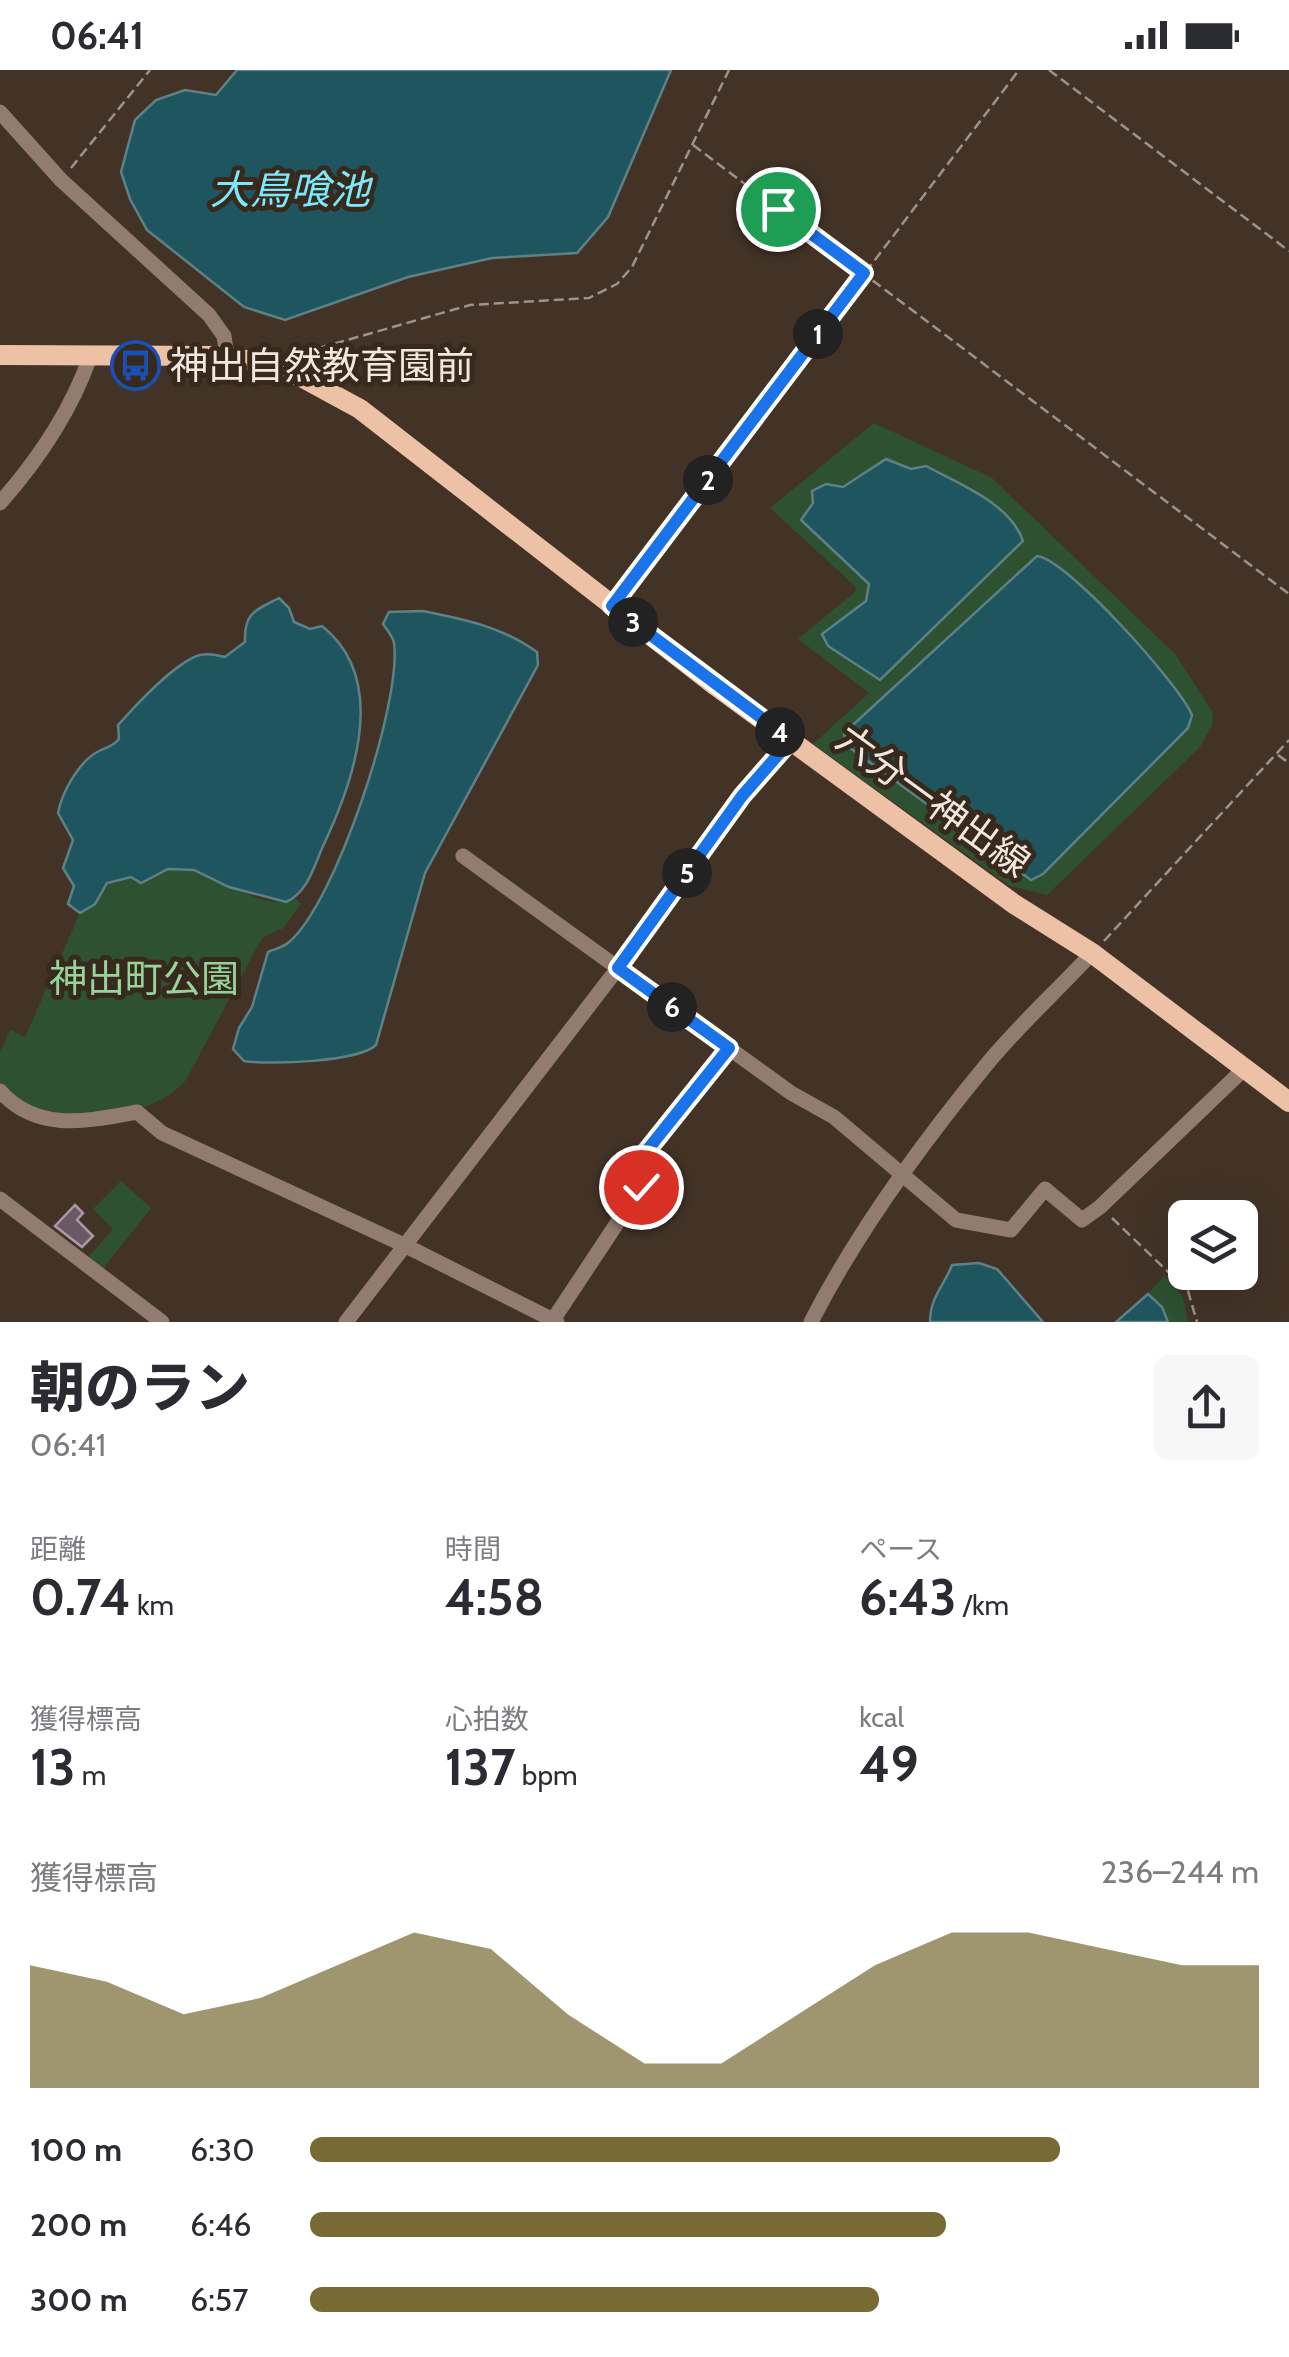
<!DOCTYPE html>
<html lang="ja">
<head>
<meta charset="utf-8">
<style>
	body { margin:0; font-family:Cabin,"Noto Sans JP",sans-serif; background:#f7f7f7; color:#2b2b33; height:100vh; display:flex; flex-direction:column; font-size:38px; white-space:nowrap }
	* { box-sizing:border-box; margin:0 }
	p { font-size:32px; color:#7c7c81 }
	.icon { flex:none; width:55px; height:55px; fill:none; stroke:currentColor; stroke-width:2; stroke-linecap:round; stroke-linejoin:round }
	.map { position:relative; height:1252px; overflow:hidden }
	.panel { display:flex; flex-direction:column; background:#fff; flex:1 }
	.panel>* { flex:none }
	.tools { position:absolute; left:1168px; top:1130px; display:grid; gap:20px }
	.tools a { display:grid; place-items:center; width:90px; height:90px; border-radius:15px; background:#fff; box-shadow:0 10px 40px #0002; font-size:50px }
	.pin { position:absolute; display:grid; place-items:center; width:85px; height:85px; color:#fff; margin:-42px; border:5px solid #fff; border-radius:50%; box-shadow:0 2px 10px #0007 }
	.km { position:absolute; width:50px; height:50px; margin:-25px; border-radius:50%; background:#222; color:#fff; font-size:28px; line-height:50px; text-align:center }
	.round { display:grid; place-items:center; flex:none; width:105px; height:105px; border-radius:15px; background:#f7f7f7 }
	.headline { display:flex; align-items:center; justify-content:space-between; height:170px; padding:0 30px }
	h1 { font-size:55px; font-weight:800; line-height:75px }
	.metrics { display:grid; grid-template-columns:repeat(3,1fr); gap:15px; height:170px; padding:10px 30px }
	.metrics div { display:grid; align-content:center }
	.metrics b { font-size:50px; font-weight:800 }
	.metrics small { font-size:28px; font-weight:400 }
	.metrics p { font-size:28px }
	.chart { height:280px; padding:20px 30px }
	.chart p { display:flex; justify-content:space-between }
	.chart svg { width:100%; height:180px; margin-top:10px; fill:#776a34; opacity:.7 }
	ul { padding:0 30px; list-style:none; font-size:32px }
	li { display:grid; grid-template-columns:160px 120px 1fr; align-items:center; height:75px }
	li i { height:25px; border-radius:12px; background:#776a34 }
	.status { display:flex; justify-content:space-between; align-items:center; height:70px; padding:0 50px; background:#fff; direction:ltr }
	.status svg { height:28px; fill:currentColor }
	.map>svg:first-child { display:block }
</style>
</head>
<body>
<div class="status"><b>06:41</b><svg viewBox="0 0 49 12"><path d="M0 12V9h3v3zM5 12V6h3v6zM10 12V3h3v9zM15 12V0h3v12zM26 1h20v11H26zM47 4h2v5h-2z"/></svg></div>
<div class="map">
<svg width="1289" height="1252" viewBox="0 0 1289 1252">
	<rect width="100%" height="100%" fill="#433327"/>
	<g fill="#2d5131" fill-rule="evenodd">
		<path d="M 874,353 L 992,408 L 1176,585 L 1213,643 L 1212,655 L 1200,677 L 1047,825 L 1010,816 L 813,674 L 869,623 L 798,569 L 855,522 L 856,517 L 770,438 ZM 886,389 L 911,400 L 926,396 C 959,414 1010,433 1023,471 L 880,610 L 866,531 L 869,514 L 801,450 L 813,433 ZM 1044,486 C 1085,515 1173,600 1192,645 L 1187,658 L 1043,804 L 1031,810 L 846,675 L 844,664 Z"/>
		<path d="M 168,799 C 176,799 185,798 193,800 C 224,807 261,843 295,828 L 301,834 L 283,858 L 262,868 L 186,1010 C 151,1050 92,1045 42,1049 L 0,1019 L 0,982 L 10,960 L 25,967 L 80,843 L 95,834 L 107,813 L 131,807 L 141,813 Z"/>
		<polygon points="121,1111 151,1138 102,1200 87,1189 113,1159 93,1139"/>
		<polygon points="1164,1206 1183,1227 1188,1252 1168,1252 1162,1236 1148,1224"/>
	</g>
	<g fill="#1e555f" stroke="#5e8186" stroke-width="2.5">
		<polygon points="237,0 671,0 608,147 577,183 492,188 408,207 285,250 244,237 147,160 130,129 121,102 135,50 156,30 185,20 216,25"/>
		<path d="M 886,389 L 911,399 L 926,396 C 959,414 1010,433 1023,471 L 880,610 L 828,576 L 822,564 L 866,531 L 869,514 L 801,450 L 813,433 L 812,421 L 826,414 L 843,417 Z"/>
		<path d="M 1037,486 C 1067,489 1179,614 1192,645 L 1188,658 L 1043,804 L 1031,810 L 846,675 L 844,663 Z"/>
		<path d="M 279,528 L 289,538 L 294,552 L 310,559 L 322,556 C 390,610 354,711 323,776 C 314,796 308,822 286,832 L 229,817 L 194,800 L 168,799 L 141,813 L 131,807 L 107,813 L 95,834 L 80,843 L 68,834 L 74,816 L 63,798 L 73,770 L 58,743 C 62,722 79,691 99,681 C 108,676 111,678 119,669 L 118,655 C 136,635 175,592 200,585 C 209,583 216,585 225,587 L 245,572 C 244,543 254,541 279,528 Z"/>
		<path d="M 423,541 C 463,549 503,557 537,582 L 538,595 L 425,803 L 376,975 C 358,992 270,995 244,991 L 233,979 L 239,958 L 252,937 L 268,882 C 275,879 284,877 289,872 C 335,834 402,633 394,573 C 393,566 387,560 383,554 L 389,542 Z"/>
		<path d="M 979,1193 L 997,1199 L 1043,1252 L 930,1252 C 930,1227 944,1216 952,1195 Z"/>
		<polygon points="1148,1224 1162,1237 1168,1252 1116,1252"/>
	</g>
	<polygon fill="#6a5865" stroke="#ab97a6" stroke-width="2.5" points="75,1135 83,1143 77,1150 93,1166 82,1177 55,1156"/>
	<g fill="none" stroke-linecap="round" stroke-linejoin="round">
		<g stroke="#a09288" stroke-width="2.5" stroke-dasharray="10 5" stroke-linecap="butt">
			<polyline points="1049,0 1289,181"/>
			<polyline points="693,75 1289,524"/>
			<polyline points="71,98 150,0"/>
			<polyline points="291,286 470,235 589,228 617,214 632,197 729,0"/>
			<polyline points="621,525 1019,0"/>
			<polyline points="1278,685 1289,693"/>
			<polyline points="1104,871 1289,670"/>
			<polyline points="1112,1148 1188,1221 1197,1252"/>
		</g>
		<g stroke="#927c6f" stroke-width="15">
			<polyline points="0,42 61,110 209,245 224,266 227,286"/>
			<path d="M 0,433 C 38,390 71,341 90,287"/>
			<polyline points="463,786 791,1023 834,1047 956,1150 1011,1160 1045,1119 1082,1150 1100,1137 1244,999"/>
			<path d="M 0,1021 C 37,1063 88,1051 137,1042 L 162,1063 L 404,1175 L 557,1252"/>
			<polyline points="0,1129 162,1252"/>
			<polyline points="553,1250 641,1117 629,1103 729,978"/>
			<polyline points="346,1252 618,898 742,726 791,670"/>
			<path d="M 811,1252 C 858,1160 922,1073 987,994 C 1019,955 1058,920 1092,883"/>
		</g>
		<polyline stroke="#edc1a6" stroke-width="20" points="0,285 227,286 274,296 303,308 360,339 716,616 1014,834 1092,883 1289,1032"/>
	</g>
	<g fill="none" stroke-linecap="round" stroke-linejoin="round">
		<defs>
			<polyline id="route" points="641,1117 629,1103 729,978 618,898 742,726 791,670 612,536 864,203 778,139"/>
		</defs>
		<use href="#route" stroke="#fff" stroke-width="20"/>
		<use href="#route" stroke="#1a73e8" stroke-width="12"/>
	</g>
	<defs>
		<symbol id="bus-ring" viewBox="-11 -11 22 22"><circle r="9.5" fill="#38291d" stroke="#1a4fb4" stroke-width="1.5"/><path d="M-5-6H5V4H4V6H2V4H-2V6H-4V4H-5ZM-3.5-4V0h7V-4ZM-3.5 1.2v1.5H-2V1.2ZM2 1.2v1.5H3.5V1.2Z" fill="#1a4fb4"/></symbol>
	</defs>
	<g fill-rule="evenodd">
		<use href="#bus-ring" x="108" y="268" width="55" height="55"/>
	</g>
	<g text-anchor="middle" stroke-width="10" stroke-linejoin="round" paint-order="stroke">
		<g font-size="38" fill="#f3e8e0" stroke="#38291d" text-anchor="start">
			<text x="170" y="309">神出自然教育園前</text>
		</g>
		<g font-size="38" fill="#f3e8e0" stroke="#38291d">
			<text transform="translate(933 731) rotate(36)" y="13">六分一神出線</text>
		</g>
		<g font-size="38" fill="#95d59b" stroke="#38291d">
			<text x="144" y="922">神出町公園</text>
		</g>
		<g font-size="40" font-style="italic" fill="#7be8fc" stroke="#38291d">
			<text x="290" y="134">大鳥喰池</text>
		</g>
	</g>
</svg>
<div class="tools">
<a><svg class="icon" aria-label="layers" viewBox="0 0 24 24"><path d="M12 4l9 5-9 5-9-5zM3 14l9 5 9-5"/></svg></a>
</div>
<div class="pin" style="left:778px;top:139px;background:#1e9e55"><svg class="icon" aria-label="arrive" viewBox="0 0 24 24"><path d="M6 21V4h12l-3 4 3 4H6"/></svg></div>
<div class="pin" style="left:641px;top:1117px;background:#d93025"><svg class="icon" aria-label="check" viewBox="0 0 24 24"><path d="M5 12l5 5 9-10"/></svg></div>
<b class="km" style="left:818px;top:264px">1</b>
<b class="km" style="left:708px;top:410px">2</b>
<b class="km" style="left:633px;top:552px">3</b>
<b class="km" style="left:780px;top:662px">4</b>
<b class="km" style="left:687px;top:803px">5</b>
<b class="km" style="left:672px;top:937px">6</b>
</div>
<section class="panel">
<div class="headline"><div><h1>朝のラン</h1><p>06:41</p></div><a class="round"><svg class="icon" aria-label="share" viewBox="0 0 24 24"><path d="M12 15V3M7 8l5-5 5 5M5 13v7h14v-7"/></svg></a></div>
<div class="metrics">
<div><p>距離</p><b>0.74<small> km</small></b></div>
<div><p>時間</p><b>4:58</b></div>
<div><p>ペース</p><b>6:43<small> /km</small></b></div>
</div>
<div class="metrics">
<div><p>獲得標高</p><b>13<small> m</small></b></div>
<div><p>心拍数</p><b>137<small> bpm</small></b></div>
<div><p>kcal</p><b>49</b></div>
</div>
<div class="chart"><p><span>獲得標高</span>236–244 m</p>
<svg viewBox="0 0 160 44" preserveAspectRatio="none"><path d="M0 44V14L10 18L20 26L30 22L40 14L50 6L60 10L70 26L80 38L90 38L100 26L110 14L120 6L130 6L140 10L150 14L160 14V44z"/></svg>
</div>
<ul>
<li><b>100 m</b>6:30<i style="width:79%"></i></li>
<li><b>200 m</b>6:46<i style="width:67%"></i></li>
<li><b>300 m</b>6:57<i style="width:60%"></i></li>
</ul>
</section>
</body>
</html>
